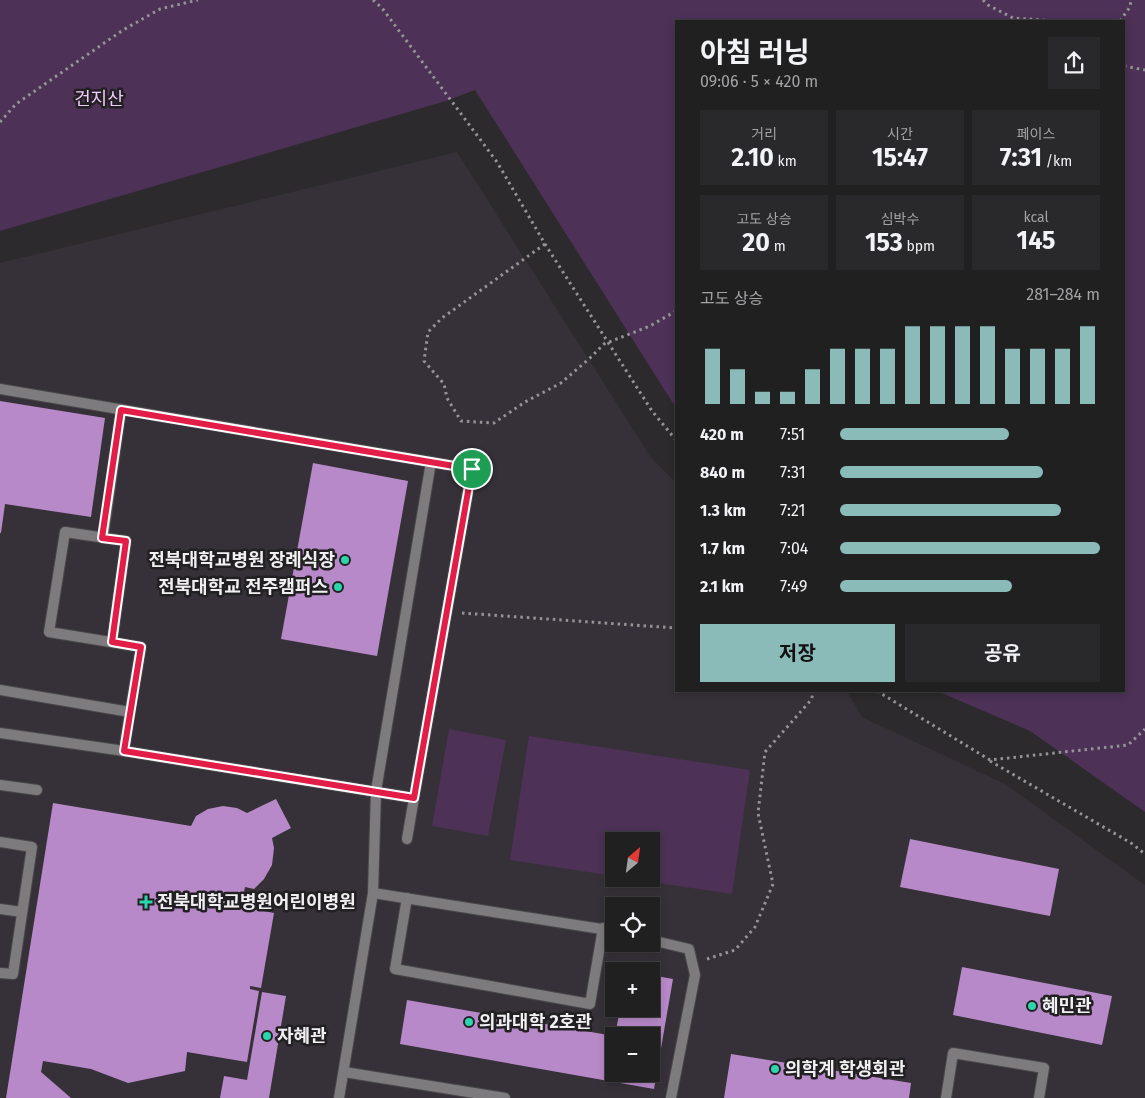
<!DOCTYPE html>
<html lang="ko">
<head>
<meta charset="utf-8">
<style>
	body { margin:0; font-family:"Fira Sans","Noto Sans KR",sans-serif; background:#29282a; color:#f1f3f6; height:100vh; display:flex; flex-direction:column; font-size:19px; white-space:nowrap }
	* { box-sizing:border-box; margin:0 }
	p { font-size:16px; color:#a2a3a5 }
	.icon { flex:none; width:28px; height:28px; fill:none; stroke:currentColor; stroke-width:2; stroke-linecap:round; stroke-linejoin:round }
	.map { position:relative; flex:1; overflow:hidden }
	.details { position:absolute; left:675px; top:20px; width:450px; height:672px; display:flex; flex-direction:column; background:#212021; border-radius:0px; box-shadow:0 2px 8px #0003,0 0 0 1px #3e3e3f }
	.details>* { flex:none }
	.needle { width:32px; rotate:29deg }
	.fabs { position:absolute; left:605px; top:832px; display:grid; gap:10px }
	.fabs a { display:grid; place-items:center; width:55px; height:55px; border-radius:0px; background:#212021; box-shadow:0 2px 8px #0003,0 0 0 1px #3e3e3f; font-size:25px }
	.pin { position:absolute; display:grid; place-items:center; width:42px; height:42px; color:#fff; margin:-21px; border:2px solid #fff; border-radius:50%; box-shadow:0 1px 5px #0007 }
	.round { display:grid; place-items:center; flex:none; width:52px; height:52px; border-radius:0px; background:#29282a }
	.headline { display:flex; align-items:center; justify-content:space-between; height:85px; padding:0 25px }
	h1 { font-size:28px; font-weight:700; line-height:38px }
	.stats { display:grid; grid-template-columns:repeat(3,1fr); gap:8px; height:85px; padding:5px 25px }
	.stats div { display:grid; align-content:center; border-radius:0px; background:#29282a; text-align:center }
	.stats b { font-size:25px; font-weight:700 }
	.stats small { font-size:14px; font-weight:400 }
	.stats p { font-size:14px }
	.chart { height:140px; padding:10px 25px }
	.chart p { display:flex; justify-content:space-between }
	.chart svg { width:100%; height:90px; margin-top:5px; stroke:#8bbbb9; stroke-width:6 }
	.button { display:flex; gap:10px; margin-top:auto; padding:10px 25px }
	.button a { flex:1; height:58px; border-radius:0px; background:#8bbbb9; color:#111; font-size:20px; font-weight:700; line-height:58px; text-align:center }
	.button a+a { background:#29282a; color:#f1f3f6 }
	ul { padding:0 25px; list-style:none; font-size:16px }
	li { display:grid; grid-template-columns:80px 60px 1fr; align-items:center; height:38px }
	li i { height:12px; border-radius:6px; background:#8bbbb9 }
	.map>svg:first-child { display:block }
</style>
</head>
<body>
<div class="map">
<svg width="1145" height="1098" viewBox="0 0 1145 1098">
	<rect width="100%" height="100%" fill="#2c2a2c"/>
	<path fill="#363138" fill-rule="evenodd" d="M 457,152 L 650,456 L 676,483 L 676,691 L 847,691 L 862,717 L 1005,784 L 1145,885 L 1145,1098 L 0,1098 L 0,263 ZM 614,841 L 651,841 L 651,879 L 614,879 ZM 614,906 L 651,906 L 651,944 L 614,944 ZM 614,971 L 651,971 L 651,1009 L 614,1009 ZM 614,1036 L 651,1036 L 651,1074 L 614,1074 Z"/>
	<g fill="#4d3157">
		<polygon points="0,0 1145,0 1145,812 1030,731 937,691 1124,691 1124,21 676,21 676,408 475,90 446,101 0,231"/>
		<polygon points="449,729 506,740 488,836 432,826"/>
		<polygon points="529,736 750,770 732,894 632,879 651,879 651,841 614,841 614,876 510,860"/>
	</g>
	<g fill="#b889c8">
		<polygon points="0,401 105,418 91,517 5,504 1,533 0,533"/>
		<polygon points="313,463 408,481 377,656 281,639"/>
		<polygon points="276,799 291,828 272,838 274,848 272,865 264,879 254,889 245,887 241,907 274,913 261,988 250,986 250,989 259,991 247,1062 187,1052 185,1071 128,1083 91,1069 43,1061 41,1072 71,1098 6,1098 53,803 191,826 196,816 208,809 223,806 237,808 247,813"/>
		<polygon points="910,839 1059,869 1050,916 900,887"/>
		<polygon points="962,967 1112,996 1102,1045 953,1015"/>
		<polygon points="651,975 673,979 654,1089 400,1044 407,1000 614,1036 614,1074 651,1074 651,1036 615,1036 620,1009 651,1009"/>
		<polygon points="262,992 286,996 269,1098 220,1098 224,1076 247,1080"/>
		<polygon points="731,1054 911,1083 909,1098 724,1098"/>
	</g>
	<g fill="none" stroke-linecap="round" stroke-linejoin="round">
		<defs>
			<g id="service">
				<polyline points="0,389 431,462 376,791 373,893 339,1098"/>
				<polyline points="103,537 121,410"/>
				<polyline points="112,642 126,541 65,532 49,632 141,647 130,712"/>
				<polyline points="0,690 130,712 124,751"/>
				<polyline points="0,733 124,751 414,798 472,469 431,462"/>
				<polyline points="0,785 37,790"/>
				<polyline points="407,839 414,798"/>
				<polyline points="0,842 32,847 13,974 0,973"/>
				<polyline points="373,893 614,931"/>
				<polyline points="407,898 395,969 590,1004 603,928"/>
				<polyline points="0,909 22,912"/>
				<polyline points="651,940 689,949 695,975 671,1098"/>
				<polyline points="344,1072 505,1098"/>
				<polyline points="946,1098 953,1053 1044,1068 1039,1098"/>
			</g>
		</defs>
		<use href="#service" stroke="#49484a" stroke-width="12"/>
		<g stroke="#949395" stroke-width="3" stroke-dasharray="2.5 4" stroke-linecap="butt">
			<polyline points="373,0 382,8 497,162 545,244 652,411 676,440"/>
			<polyline points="983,0 988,5 1013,18 1043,20 1048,21"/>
			<polyline points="1120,21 1130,7 1131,0"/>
			<polyline points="1124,66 1145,70"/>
			<polyline points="0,122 16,104 123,30 160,9 198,0"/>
			<polyline points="545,244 442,318 428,332 424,361 444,384 447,398 461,421 494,423 525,402 561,383 590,358 604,344 650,326 676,311"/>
			<polyline points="462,613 676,628"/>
			<polyline points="877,691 990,760 1128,745 1145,729"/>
			<polyline points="990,761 1131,843 1145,854"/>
			<polyline points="707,959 735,950 755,927 773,884 758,813 765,752 811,700 814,691"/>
		</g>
		<use href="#service" stroke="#7d7b7e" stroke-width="10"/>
	</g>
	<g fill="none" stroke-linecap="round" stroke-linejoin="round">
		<defs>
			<polygon id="route" points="121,410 472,469 414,798 124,751 141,647 112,642 126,541 102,538"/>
		</defs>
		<use href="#route" stroke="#fff" stroke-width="10"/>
		<use href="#route" stroke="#e11d48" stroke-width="6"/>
	</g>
	<g fill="#2cd5ab" stroke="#222022" stroke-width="2">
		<circle cx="345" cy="560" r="5"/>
		<circle cx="338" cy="587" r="5"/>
		<path d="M143.5 894.5h5v5h5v5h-5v5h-5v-5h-5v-5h5z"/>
		<circle cx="1032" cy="1006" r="5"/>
		<circle cx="469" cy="1022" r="5"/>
		<circle cx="267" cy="1036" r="5"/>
		<circle cx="775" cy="1069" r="5"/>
	</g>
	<g text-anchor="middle" stroke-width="5" stroke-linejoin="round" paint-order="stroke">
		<g font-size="18" fill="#efcafd" stroke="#222022">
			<text x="99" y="105">건지산</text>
		</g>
		<g font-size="18" font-weight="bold" fill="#f0eff1" stroke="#222022" text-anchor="start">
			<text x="335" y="566" text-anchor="end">전북대학교병원 장례식장</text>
			<text x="328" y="593" text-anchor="end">전북대학교 전주캠퍼스</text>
			<text x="157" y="908">전북대학교병원어린이병원</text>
			<text x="1042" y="1012">혜민관</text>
			<text x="479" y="1028">의과대학 2호관</text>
			<text x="277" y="1042">자혜관</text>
			<text x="785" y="1075">의학계 학생회관</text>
		</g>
	</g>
</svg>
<div class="fabs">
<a><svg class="needle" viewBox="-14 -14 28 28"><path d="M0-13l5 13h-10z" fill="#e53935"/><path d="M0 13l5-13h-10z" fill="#a2a3a5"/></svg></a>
<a><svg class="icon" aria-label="locate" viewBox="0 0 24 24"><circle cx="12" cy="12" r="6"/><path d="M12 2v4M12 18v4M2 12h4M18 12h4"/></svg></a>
<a>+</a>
<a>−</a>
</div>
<div class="pin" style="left:472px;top:469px;background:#1e9e55"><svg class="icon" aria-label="arrive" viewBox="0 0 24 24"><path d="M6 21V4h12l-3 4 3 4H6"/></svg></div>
<section class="details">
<div class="headline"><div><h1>아침 러닝</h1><p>09:06 · 5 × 420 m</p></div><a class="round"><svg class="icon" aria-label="share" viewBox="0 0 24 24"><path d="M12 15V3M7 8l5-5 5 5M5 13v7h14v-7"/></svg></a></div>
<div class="stats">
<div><p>거리</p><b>2.10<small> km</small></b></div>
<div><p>시간</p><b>15:47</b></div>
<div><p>페이스</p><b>7:31<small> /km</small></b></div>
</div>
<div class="stats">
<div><p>고도 상승</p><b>20<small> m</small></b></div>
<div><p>심박수</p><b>153<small> bpm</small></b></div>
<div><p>kcal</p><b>145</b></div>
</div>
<div class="chart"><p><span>고도 상승</span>281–284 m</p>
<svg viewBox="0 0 160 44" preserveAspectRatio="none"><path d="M5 44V17M15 44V27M25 44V38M35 44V38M45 44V27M55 44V17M65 44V17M75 44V17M85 44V6M95 44V6M105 44V6M115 44V6M125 44V17M135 44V17M145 44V17M155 44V6"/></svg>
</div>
<ul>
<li><b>420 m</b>7:51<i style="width:65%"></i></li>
<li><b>840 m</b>7:31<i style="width:78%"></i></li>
<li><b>1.3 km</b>7:21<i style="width:85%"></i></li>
<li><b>1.7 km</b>7:04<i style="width:100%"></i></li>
<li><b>2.1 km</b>7:49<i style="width:66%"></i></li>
</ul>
<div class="button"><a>저장</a><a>공유</a></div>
</section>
</div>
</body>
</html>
